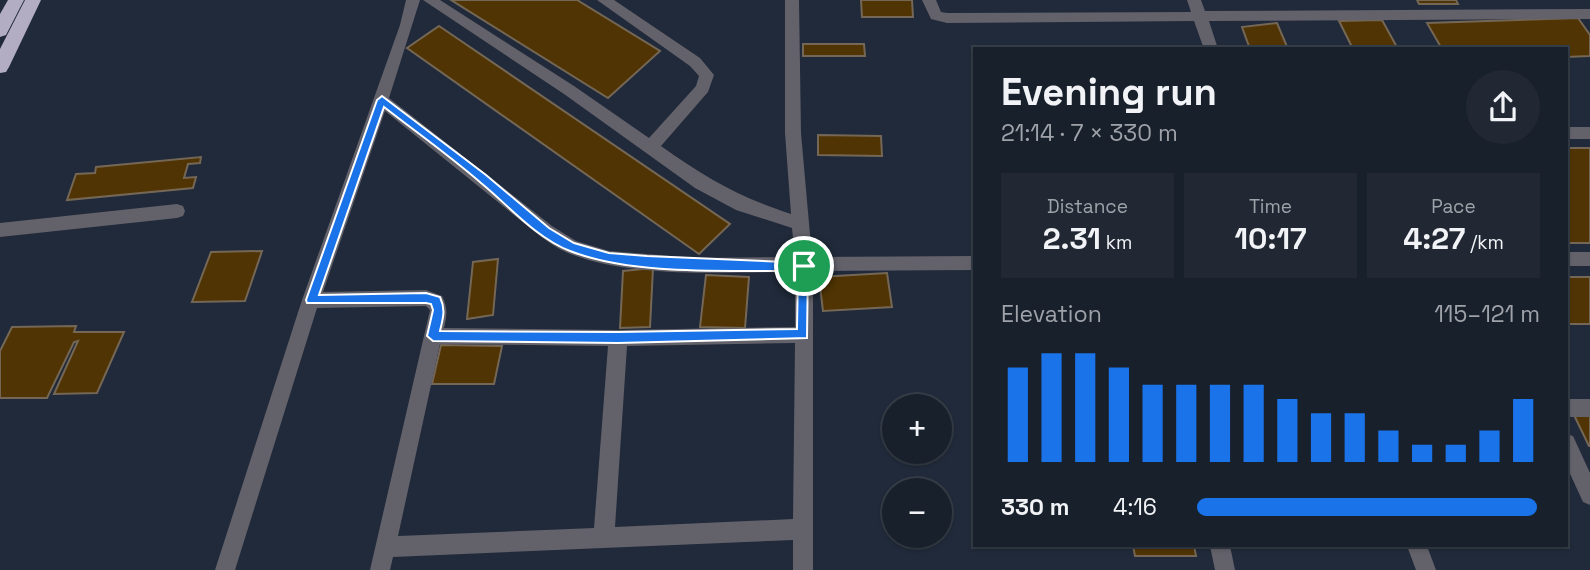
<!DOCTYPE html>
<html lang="en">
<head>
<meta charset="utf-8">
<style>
	body { margin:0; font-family:"Space Grotesk",sans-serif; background:#212834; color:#f1f3f6; height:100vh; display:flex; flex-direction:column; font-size:26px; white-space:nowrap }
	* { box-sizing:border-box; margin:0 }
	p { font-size:23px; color:#9fa3a9 }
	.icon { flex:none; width:38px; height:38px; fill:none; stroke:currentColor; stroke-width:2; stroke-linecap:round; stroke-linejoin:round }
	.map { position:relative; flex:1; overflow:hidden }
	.side { position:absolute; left:973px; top:47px; width:595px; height:500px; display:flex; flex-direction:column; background:#18202c; border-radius:0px; box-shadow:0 2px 5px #0004,0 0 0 2px #363e48 }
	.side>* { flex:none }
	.buttons { position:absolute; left:882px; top:394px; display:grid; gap:14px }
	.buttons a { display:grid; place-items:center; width:70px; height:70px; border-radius:50%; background:#18202c; box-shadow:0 2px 5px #0004,0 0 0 2px #363e48; font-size:35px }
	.pin { position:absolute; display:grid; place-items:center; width:60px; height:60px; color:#fff; margin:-30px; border:4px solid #fff; border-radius:50%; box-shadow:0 2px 7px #0007 }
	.round { display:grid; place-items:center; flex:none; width:74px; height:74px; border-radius:37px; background:#212834 }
	.headline { display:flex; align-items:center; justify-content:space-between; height:119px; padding:0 28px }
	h1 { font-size:38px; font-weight:700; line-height:52px }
	.figures { display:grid; grid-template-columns:repeat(3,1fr); gap:10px; height:119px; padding:7px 28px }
	.figures div { display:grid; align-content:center; border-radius:0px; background:#212834; text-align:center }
	.figures b { font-size:30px; font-weight:700 }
	.figures small { font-size:19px; font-weight:400 }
	.figures p { font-size:19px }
	.chart { height:196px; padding:14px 28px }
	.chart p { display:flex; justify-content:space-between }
	.chart svg { width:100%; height:126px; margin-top:7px; stroke:#1a73e8; stroke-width:6 }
	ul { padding:0 28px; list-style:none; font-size:23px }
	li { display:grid; grid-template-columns:112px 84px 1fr; align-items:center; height:52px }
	li i { height:18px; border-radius:9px; background:#1a73e8 }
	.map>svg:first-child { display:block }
</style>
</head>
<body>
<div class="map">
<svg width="1590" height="570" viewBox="0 0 1590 570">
	<rect width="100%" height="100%" fill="#202a3a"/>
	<g fill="#503403" stroke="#756755" stroke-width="2">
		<polygon points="451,0 577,0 660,51 608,98"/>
		<polygon points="861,0 912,0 913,17 862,17"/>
		<polygon points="1417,0 1456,0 1458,4 1419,4"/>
		<polygon points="1578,18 1590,35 1590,56 1566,57 1566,49 1442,49 1427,23"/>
		<polygon points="1382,20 1398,49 1353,49 1339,21"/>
		<polygon points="1277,23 1288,49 1250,49 1242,27"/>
		<polygon points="439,26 730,224 699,254 407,48"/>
		<polygon points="803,44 864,44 865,56 803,56"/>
		<polygon points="818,135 881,136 882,156 818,155"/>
		<rect x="1566" y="148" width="24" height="95"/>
		<polygon points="201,157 200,163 188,164 184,178 196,177 193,188 67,200 76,174 95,173 96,167"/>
		<polygon points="262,251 245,301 192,302 211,252"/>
		<polygon points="498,259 493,315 467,319 473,262"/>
		<polygon points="653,268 650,327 620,328 623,271"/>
		<polygon points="887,273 892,307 823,311 819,277"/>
		<polygon points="706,275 749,277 745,328 700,327"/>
		<rect x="1566" y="277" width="24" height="47"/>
		<polygon points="76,326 74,332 124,332 97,393 54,394 78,341 74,342 47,398 0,398 0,351 12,327"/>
		<polygon points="441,345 502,346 494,384 432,384"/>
		<polygon points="1573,413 1590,414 1590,446 1589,446"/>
		<polygon points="1133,546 1194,546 1196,556 1135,556"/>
	</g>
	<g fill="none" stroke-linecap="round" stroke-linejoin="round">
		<g fill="#63616a" fill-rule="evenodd">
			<path d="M 406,0 L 420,0 L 389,98 L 552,226 L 576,241 L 609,251 L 696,258 L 795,257 L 792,228 L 736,210 L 695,188 L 564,94 L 423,0 L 440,0 L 574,86 L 649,138 L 696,86 L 699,76 L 690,66 L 597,0 L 614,0 L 700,58 L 714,75 L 708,92 L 661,146 C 706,178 739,197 791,214 L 785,133 L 785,0 L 799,0 L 801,133 L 812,257 L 975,256 L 975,270 L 813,271 L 813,570 L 793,570 L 793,540 L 393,557 L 390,570 L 370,570 L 430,310 L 426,306 L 317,308 L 235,570 L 215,570 L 302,300 L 400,25 ZM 385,111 L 540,236 C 549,242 558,249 568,253 C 633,279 725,272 795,272 L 795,327 L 618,330 L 444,328 C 447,315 448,308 442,296 L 426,290 L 323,292 ZM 795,343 L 793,519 L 615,527 L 627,346 ZM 440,344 L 608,346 L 594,528 L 398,536 Z"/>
			<polygon points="922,0 936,0 941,12 947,13 1191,12 1187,0 1201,0 1205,11 1590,9 1590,19 1209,21 1218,49 1204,49 1194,21 947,23 931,19"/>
			<rect x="1566" y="127" width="24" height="12"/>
			<polygon points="177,204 183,206 185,211 183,216 177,218 0,237 0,223"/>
			<rect x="1566" y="252" width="24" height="14"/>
			<rect x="1566" y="399" width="24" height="18"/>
			<polygon points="1566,434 1573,436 1590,473 1590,505 1583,502 1566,465"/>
			<polygon points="1210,546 1230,546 1235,570 1215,570"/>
			<polygon points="1407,546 1427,546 1436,570 1416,570"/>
		</g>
		<g fill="#b3adc3" fill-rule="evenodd">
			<polygon points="8,0 24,0 6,35 0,37 0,14"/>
			<polygon points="25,0 41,0 9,67 6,72 0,73 0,49"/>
		</g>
	</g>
	<path fill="#1a73e8" stroke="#fff" stroke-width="2" fill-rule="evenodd" d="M 382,96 L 486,175 L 549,228 L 574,243 L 609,253 L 647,256 L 808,263 L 807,338 L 618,343 L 433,341 L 427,336 L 433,310 L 431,304 L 426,303 L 307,303 L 306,300 L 377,100 ZM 384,107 C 416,132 450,156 481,183 C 508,205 536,238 570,251 C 634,276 729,270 798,271 L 797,329 L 618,332 L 440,331 C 443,318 446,310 440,297 L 426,293 L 319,295 Z"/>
</svg>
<div class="buttons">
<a>+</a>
<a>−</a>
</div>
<div class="pin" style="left:804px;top:266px;background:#1e9e55"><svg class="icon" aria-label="arrive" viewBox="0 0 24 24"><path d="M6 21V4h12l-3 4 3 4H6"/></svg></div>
<section class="side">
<div class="headline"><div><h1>Evening run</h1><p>21:14 · 7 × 330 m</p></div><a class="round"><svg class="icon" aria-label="share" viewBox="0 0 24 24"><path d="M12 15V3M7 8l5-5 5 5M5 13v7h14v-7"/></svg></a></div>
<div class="figures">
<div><p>Distance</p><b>2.31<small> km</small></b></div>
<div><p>Time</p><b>10:17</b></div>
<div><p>Pace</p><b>4:27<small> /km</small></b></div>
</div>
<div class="chart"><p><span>Elevation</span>115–121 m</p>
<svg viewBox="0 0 160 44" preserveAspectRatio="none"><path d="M5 44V11M15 44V6M25 44V6M35 44V11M45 44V17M55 44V17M65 44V17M75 44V17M85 44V22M95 44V27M105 44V27M115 44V33M125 44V38M135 44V38M145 44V33M155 44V22"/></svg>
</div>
<ul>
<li><b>330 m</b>4:16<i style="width:99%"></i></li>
</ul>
</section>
</div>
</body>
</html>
